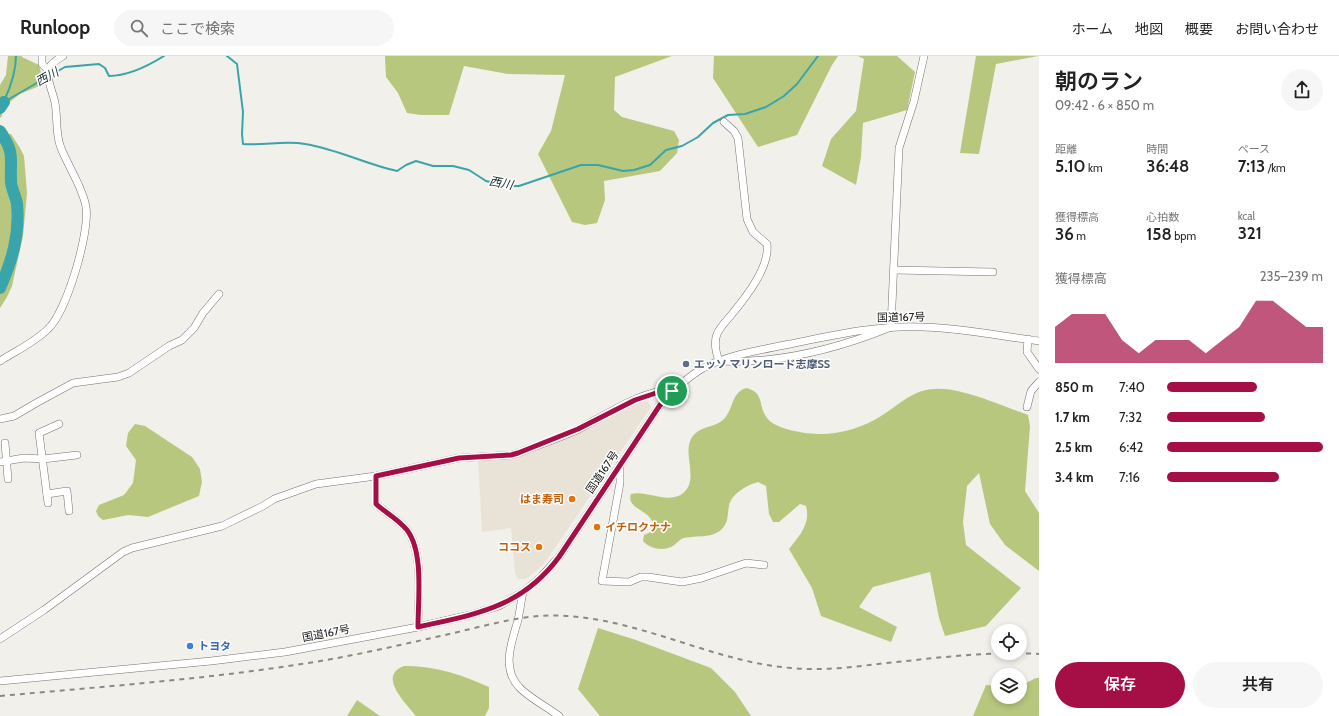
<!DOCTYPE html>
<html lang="ja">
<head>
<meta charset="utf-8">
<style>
	body { margin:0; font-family:Cabin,"Noto Sans JP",sans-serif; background:#f6f6f6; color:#222; height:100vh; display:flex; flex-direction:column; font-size:15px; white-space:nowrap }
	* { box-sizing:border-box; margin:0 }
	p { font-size:13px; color:#767676 }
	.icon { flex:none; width:22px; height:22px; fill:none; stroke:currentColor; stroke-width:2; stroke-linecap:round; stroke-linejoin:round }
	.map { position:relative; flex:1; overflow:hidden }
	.details { display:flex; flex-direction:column; background:#fff; width:300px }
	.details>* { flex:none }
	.tools { position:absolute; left:991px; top:568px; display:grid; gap:8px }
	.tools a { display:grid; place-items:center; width:36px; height:36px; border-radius:50%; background:#fff; box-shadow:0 2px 6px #0003; font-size:20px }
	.pin { position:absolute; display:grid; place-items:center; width:34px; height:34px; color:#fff; margin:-17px; border:2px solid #fff; border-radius:50%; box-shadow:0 1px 4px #0007 }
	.round { display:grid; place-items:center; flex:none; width:42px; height:42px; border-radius:21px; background:#f6f6f6 }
	.overview { display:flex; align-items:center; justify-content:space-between; height:68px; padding:0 16px }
	h1 { font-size:22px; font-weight:600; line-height:30px }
	.metrics { display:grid; grid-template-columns:repeat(3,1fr); gap:6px; height:68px; padding:4px 16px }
	.metrics div { display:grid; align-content:center }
	.metrics b { font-size:17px; font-weight:600 }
	.metrics small { font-size:11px; font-weight:400 }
	.metrics p { font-size:11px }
	.chart { height:112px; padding:8px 16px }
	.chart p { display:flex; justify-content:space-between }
	.chart svg { width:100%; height:72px; margin-top:4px; fill:#a60f45; opacity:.7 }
	.primary-button { display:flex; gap:8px; margin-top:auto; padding:8px 16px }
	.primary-button a { flex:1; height:46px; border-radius:24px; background:#a60f45; color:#fff; font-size:16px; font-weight:600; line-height:46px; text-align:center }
	.primary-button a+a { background:#f6f6f6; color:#222 }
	ul { padding:0 16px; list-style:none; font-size:13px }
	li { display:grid; grid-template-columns:64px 48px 1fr; align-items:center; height:30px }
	li i { height:10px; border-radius:5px; background:#a60f45 }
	header { display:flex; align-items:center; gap:24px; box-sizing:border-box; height:56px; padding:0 20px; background:#fff; border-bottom:1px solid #e0e0e0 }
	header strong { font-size:19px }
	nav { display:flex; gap:22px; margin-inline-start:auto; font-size:14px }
	.search { width:280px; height:36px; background:#f6f6f6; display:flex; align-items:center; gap:10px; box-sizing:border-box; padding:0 14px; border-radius:22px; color:#767676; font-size:15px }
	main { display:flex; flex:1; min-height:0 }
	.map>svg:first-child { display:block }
</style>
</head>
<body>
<header>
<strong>Runloop</strong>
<div class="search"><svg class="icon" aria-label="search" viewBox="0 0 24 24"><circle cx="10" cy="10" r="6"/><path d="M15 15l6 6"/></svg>ここで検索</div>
<nav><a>ホーム</a><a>地図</a><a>概要</a><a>お問い合わせ</a></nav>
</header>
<main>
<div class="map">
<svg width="1039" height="660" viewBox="0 0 1039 660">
	<rect width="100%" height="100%" fill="#f2f0eb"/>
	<polygon fill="#e9e2d7" points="646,343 651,351 544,508 526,523 518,523 515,517 511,472 482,476 478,403 506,403 596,366"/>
	<g fill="#b8c77e">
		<polygon points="8,0 22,0 22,1 39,9 44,28 20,38 2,52 2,60 0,62 0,29 6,19"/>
		<polygon points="385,0 672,0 615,21 614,54 622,61 674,75 679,84 677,97 660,115 604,125 605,144 597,167 585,169 572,166 538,98 551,75 565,19 508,18 464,10 449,59 421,59 407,57 398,37 386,21"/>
		<polygon points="714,0 838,0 832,9 797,79 758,91 713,22"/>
		<polygon points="858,0 897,0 915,16 907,54 863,67 861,101 856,129 822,110 831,83 856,55 864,3"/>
		<polygon points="976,0 1038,0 996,8 979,98 960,97"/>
		<polygon points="0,72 5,78 11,78 20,92 24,100 27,137 23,180 12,230 7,241 0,252"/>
		<path d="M 746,332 C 765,336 758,351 767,362 C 776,374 806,378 821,378 C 841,378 864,371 881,360 C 898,350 913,333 935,333 C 961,331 1002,350 1028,359 L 1030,370 L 1025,435 L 1039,457 L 1039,515 L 1005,489 L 990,468 L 979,417 L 967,430 L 963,466 L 966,489 L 1021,532 L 986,570 L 945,580 L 939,562 L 930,516 L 873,531 L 859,551 L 897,571 L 891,586 L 821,560 L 812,532 L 789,493 C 799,480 811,468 806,450 L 800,448 L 779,466 L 773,466 L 769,458 L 766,430 L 758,426 C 747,429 731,438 729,450 C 727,459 729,466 722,473 C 711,483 697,479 684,482 C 679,483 676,489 671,491 C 662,495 650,493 643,485 L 644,479 L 653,475 C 658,454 625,455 631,438 C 647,434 667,448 682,438 C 698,427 686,404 689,389 C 694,368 713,374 724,363 C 734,352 731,337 746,332 Z"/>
		<polygon points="135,368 145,370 192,401 200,413 202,426 199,440 148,461 128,459 103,464 98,460 96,455 99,449 124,439 133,427 136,404 126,390 128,377"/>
		<polygon points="598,572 636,584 711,612 735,636 751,660 600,660 578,633"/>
		<path d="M 404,610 C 433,609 463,619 489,631 L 489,652 L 485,660 L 416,660 C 406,647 377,620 404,610 Z"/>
		<polygon points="1036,622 1039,622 1039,660 973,660 986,629 998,630 998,641 1020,641 1020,630"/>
		<polygon points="357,644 380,660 347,660"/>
	</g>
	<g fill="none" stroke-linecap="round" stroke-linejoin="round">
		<g stroke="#39a4aa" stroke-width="2">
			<path d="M 227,0 L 237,8 L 243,56 L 242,78 L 243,88 C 264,90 284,84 305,88 C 337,93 365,108 397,115 L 406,109 L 416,105 L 433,110 L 453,110 L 469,114 L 486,125 L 506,130 L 519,130 L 581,109 L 598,109 L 623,115 L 634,114 L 650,109 L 666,94 L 682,90 L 698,81 L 713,67 L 728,59 L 745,58 L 766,51 L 784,40 L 797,28 L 818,0"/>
			<path d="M 51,19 L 65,11 L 99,8 L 105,12 L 109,20 C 128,20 148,10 164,0"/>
			<path d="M 4,45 C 11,30 16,16 16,0"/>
			<polyline points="4,46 47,21"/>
		</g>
		<g stroke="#39a4aa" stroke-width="12">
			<polyline points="0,52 4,46"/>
			<path d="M 0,75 C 15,98 10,100 11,125 C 11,133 16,140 17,148 C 20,178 12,205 0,232"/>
		</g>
		<defs>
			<g id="minor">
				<polyline points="42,0 42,8 49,15"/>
				<path d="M 724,66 L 734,75 L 738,82 L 747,163 L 753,176 L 767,188 C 770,211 746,241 732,258 C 727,264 720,271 717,278 C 714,286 716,297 719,305 C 778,308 837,293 891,271 L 899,92 L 914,45 L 924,0"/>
				<polyline points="894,214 993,216"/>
				<polyline points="1028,283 1027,296 1039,313"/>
				<path d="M 0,305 C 16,295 35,286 48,273 C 67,255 90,176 86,151 C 83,132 68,110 61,92 C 55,78 58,62 55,47 C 53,35 42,16 53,7 C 56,4 60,2 63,0"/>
				<polyline points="1027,351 1031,335 1039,326"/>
				<polyline points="0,363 14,360 38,346 73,327 118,321 129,317 169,290 182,284 194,272 203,257 219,238"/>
				<polyline points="5,387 8,423"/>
				<polyline points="0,406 24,402 43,403 77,399"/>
				<polyline points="620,409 620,427 602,525 629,526 641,521 648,521 682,526 702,522 746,507 764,509"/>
				<path d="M 376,420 L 376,448 C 386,457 398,463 407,474 C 424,496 418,544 418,571"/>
				<polyline points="47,438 67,435 69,455"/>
				<polyline points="48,447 39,377 59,368"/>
				<path d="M 523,536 C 521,545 520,555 518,564 C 512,585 501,612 519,631 C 528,641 547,651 559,660"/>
				<path d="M 0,583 L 44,554 L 123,496 L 132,492 L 222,470 L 263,450 L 274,443 L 316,428 L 376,420 L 459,402 L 511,399 L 518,397 C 538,389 559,382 579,373 C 602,361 647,331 672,335"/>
				<path d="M 0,625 L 211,605 L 285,596 L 418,571 L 470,559 L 499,550 L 523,536 L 540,522 L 559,501 L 660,349 C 673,335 686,322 703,312 C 731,298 761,294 790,288 C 834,279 877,269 922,271 C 961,272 1000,280 1039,285"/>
			</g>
		</defs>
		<use href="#minor" stroke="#75726e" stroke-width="8"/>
		<use href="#minor" stroke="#fff" stroke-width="7"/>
		<path stroke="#8a8985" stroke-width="2" stroke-dasharray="5 5" stroke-linecap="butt" d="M 0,640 C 98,631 197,624 295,609 C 345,602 395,590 445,579 C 476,572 507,563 538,560 C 627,554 704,605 791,612 C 823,615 854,611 886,607 C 937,602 988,595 1039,598"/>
	</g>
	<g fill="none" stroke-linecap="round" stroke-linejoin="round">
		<defs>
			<path id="route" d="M 665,334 L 672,335 L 660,349 L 559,501 C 521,552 476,558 418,571 C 418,544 424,496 407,474 C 398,463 386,457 376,448 L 376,420 L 459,402 L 511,399 L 518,397 L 578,373 L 635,344 Z"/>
		</defs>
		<use href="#route" stroke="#fff" stroke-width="8"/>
		<use href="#route" stroke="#a60f45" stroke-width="5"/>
	</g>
	<circle fill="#5c6f8a" stroke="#fff" stroke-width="1.5" cx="686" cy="308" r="4"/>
	<g fill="#e8710a" stroke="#fff" stroke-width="1.5">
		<circle cx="572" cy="443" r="4"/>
		<circle cx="597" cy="471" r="4"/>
		<circle cx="539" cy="491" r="4"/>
	</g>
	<circle fill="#3f7fe0" stroke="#fff" stroke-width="1.5" cx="190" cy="590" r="4"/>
	<g text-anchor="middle" stroke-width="3" stroke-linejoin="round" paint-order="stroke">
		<g font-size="11" fill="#181816" stroke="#fff">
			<text transform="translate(901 261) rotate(-1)" y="4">国道167号</text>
			<text transform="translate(602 416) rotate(-56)" y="4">国道167号</text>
			<text transform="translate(326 577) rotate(-11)" y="4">国道167号</text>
		</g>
		<g font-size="11" font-weight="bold" fill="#4e5e75" stroke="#fff" text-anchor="start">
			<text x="694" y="312">エッソ マリンロード志摩SS</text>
		</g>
		<g font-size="11" font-weight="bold" fill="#c56008" stroke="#fff" text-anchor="end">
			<text x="564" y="447">はま寿司</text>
			<text x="605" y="475" text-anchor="start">イチロクナナ</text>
			<text x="531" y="495">ココス</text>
		</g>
		<g font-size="11" font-weight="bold" fill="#366cbe" stroke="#fff" text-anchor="start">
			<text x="198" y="594">トヨタ</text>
		</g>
		<g font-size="12" font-style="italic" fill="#183031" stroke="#fff">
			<text transform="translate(47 21) rotate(-29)" y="4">西川</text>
			<text transform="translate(501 127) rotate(11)" y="4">西川</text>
		</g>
	</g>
</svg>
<div class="tools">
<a><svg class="icon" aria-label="locate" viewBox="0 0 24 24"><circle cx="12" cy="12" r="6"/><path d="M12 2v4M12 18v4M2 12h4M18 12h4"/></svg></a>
<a><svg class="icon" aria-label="layers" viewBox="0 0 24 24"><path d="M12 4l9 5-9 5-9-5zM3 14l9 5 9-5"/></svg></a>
</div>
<div class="pin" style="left:672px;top:335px;background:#1e9e55"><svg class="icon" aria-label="arrive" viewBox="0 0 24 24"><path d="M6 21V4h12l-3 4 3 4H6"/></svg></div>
</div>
<section class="details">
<div class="overview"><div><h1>朝のラン</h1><p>09:42 · 6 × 850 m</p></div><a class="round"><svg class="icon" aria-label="share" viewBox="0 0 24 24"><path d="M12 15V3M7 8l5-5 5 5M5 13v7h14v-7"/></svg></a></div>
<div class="metrics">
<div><p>距離</p><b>5.10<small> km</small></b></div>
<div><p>時間</p><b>36:48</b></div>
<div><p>ペース</p><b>7:13<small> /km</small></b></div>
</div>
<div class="metrics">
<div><p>獲得標高</p><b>36<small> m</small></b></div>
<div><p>心拍数</p><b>158<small> bpm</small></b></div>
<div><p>kcal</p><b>321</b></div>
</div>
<div class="chart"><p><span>獲得標高</span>235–239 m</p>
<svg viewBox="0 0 160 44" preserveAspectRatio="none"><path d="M0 44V22L10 14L20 14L30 14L40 30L50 38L60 30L70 30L80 30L90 38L100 30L110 22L120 6L130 6L140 14L150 22L160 22V44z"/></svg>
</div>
<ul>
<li><b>850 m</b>7:40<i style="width:58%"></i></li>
<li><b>1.7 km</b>7:32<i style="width:63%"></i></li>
<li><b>2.5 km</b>6:42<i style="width:100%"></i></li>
<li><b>3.4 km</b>7:16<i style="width:72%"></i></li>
</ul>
<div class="primary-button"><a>保存</a><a>共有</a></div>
</section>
</main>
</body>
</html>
